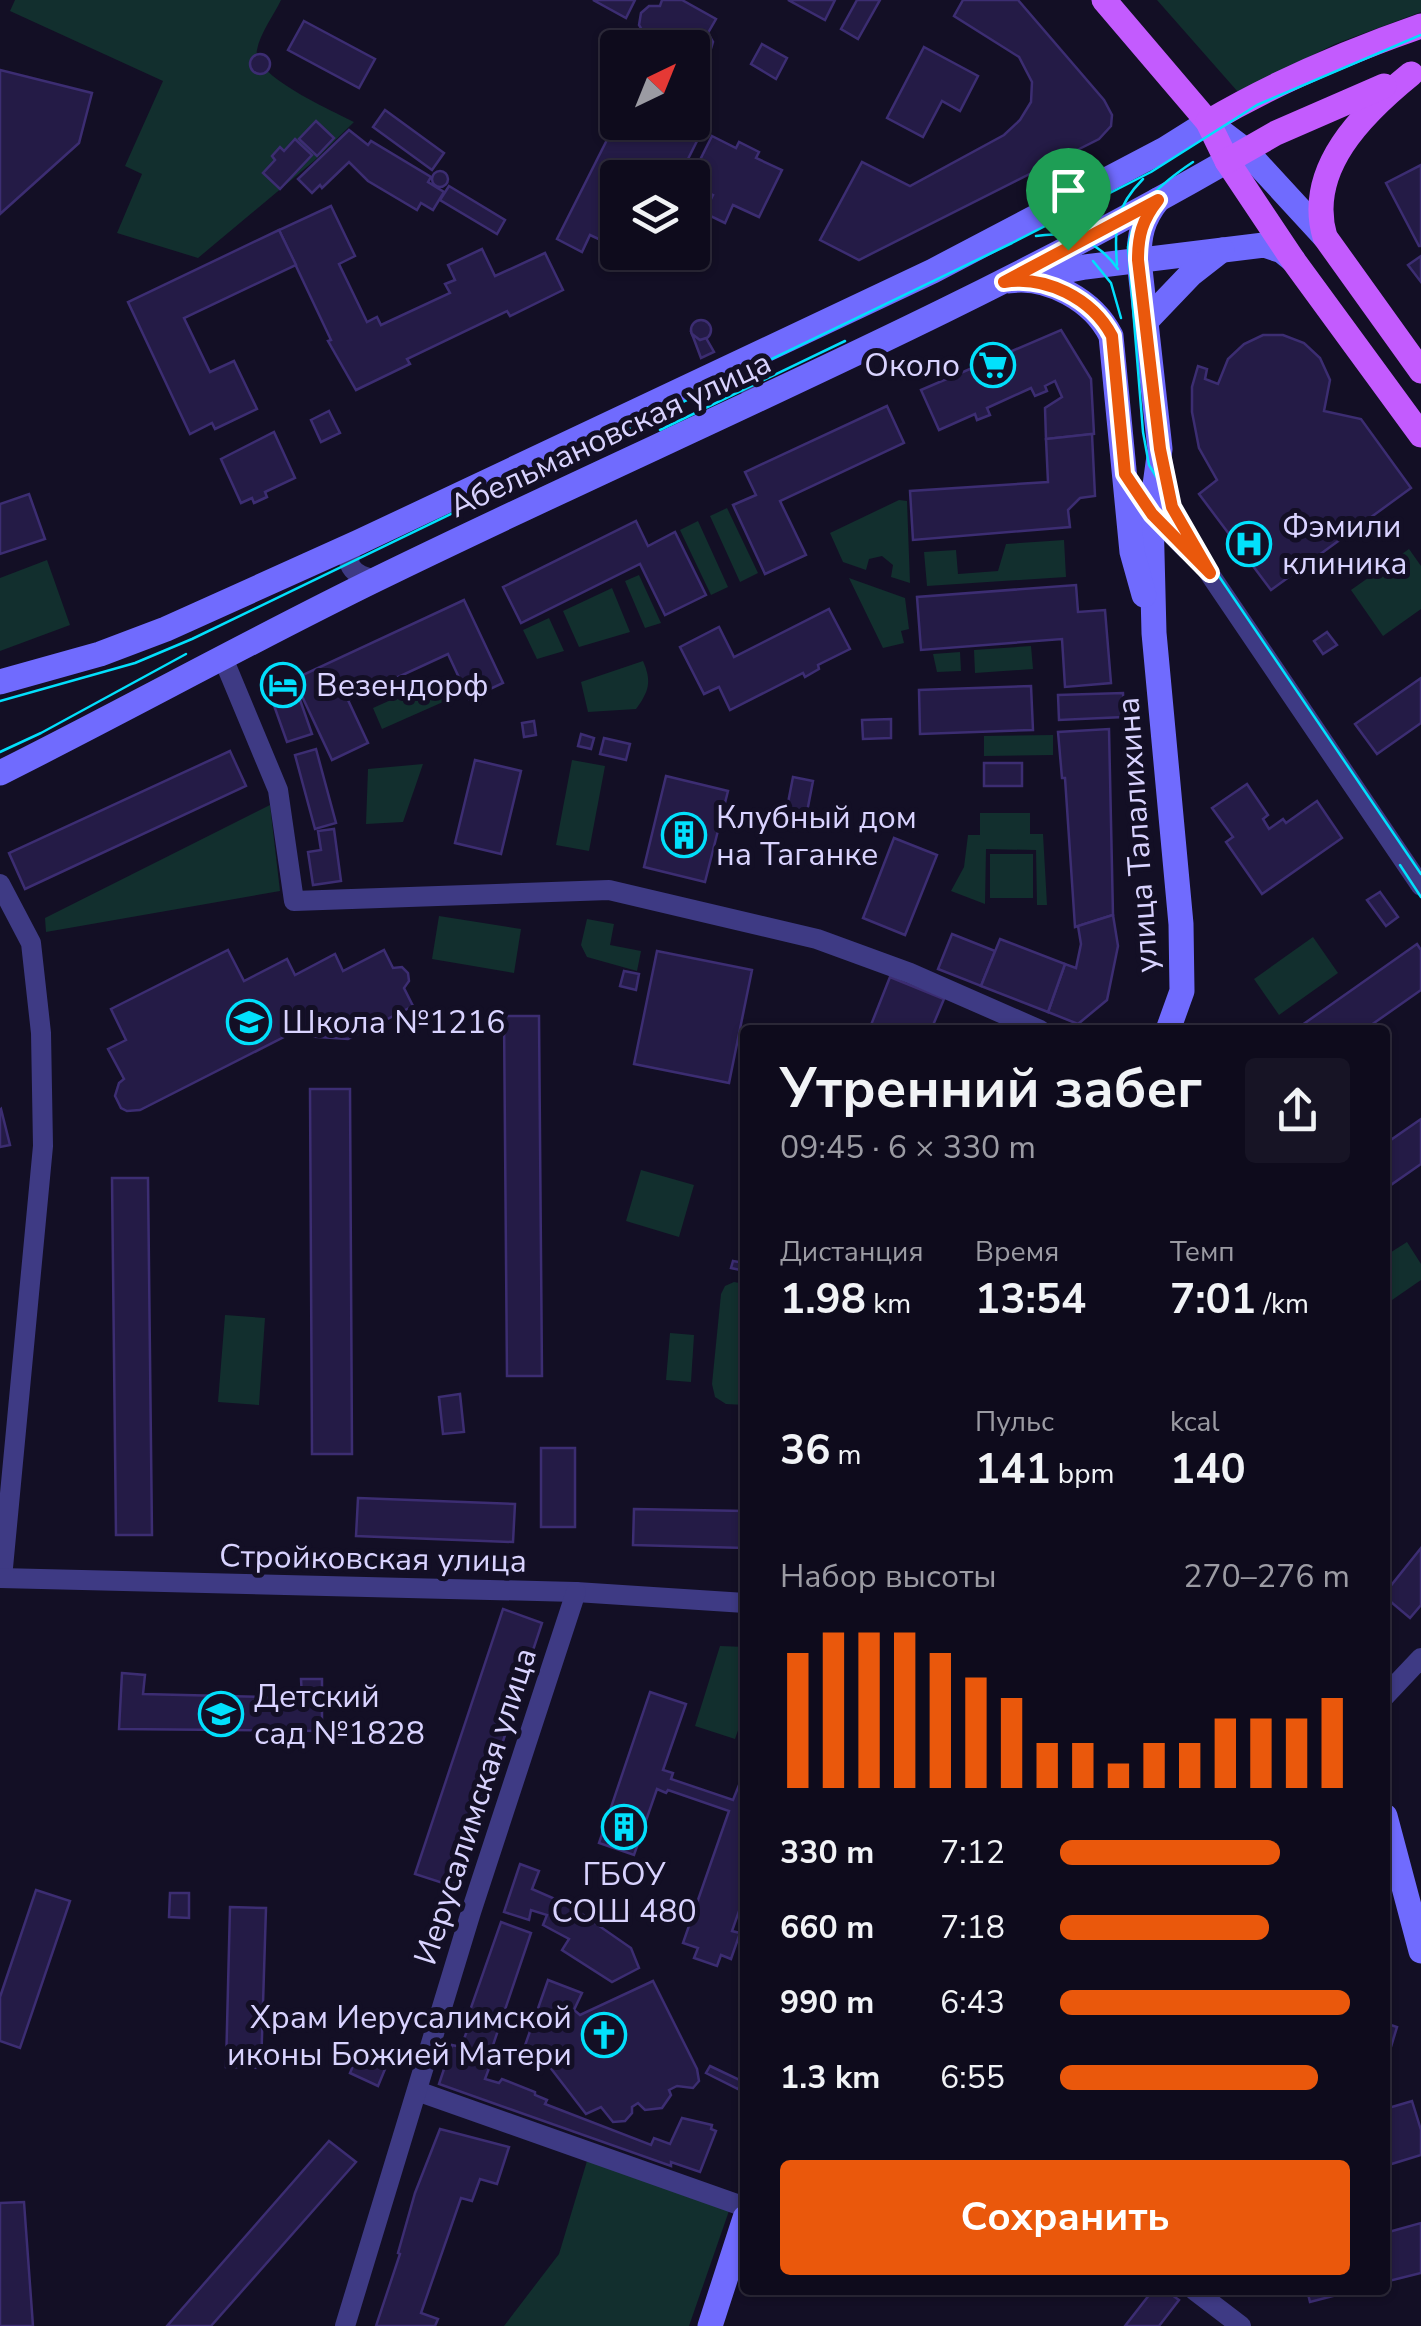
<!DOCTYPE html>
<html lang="ru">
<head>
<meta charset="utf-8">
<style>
	body { margin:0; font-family:"Nunito Sans",sans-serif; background:#171425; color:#f1f3f6; height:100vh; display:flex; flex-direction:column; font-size:38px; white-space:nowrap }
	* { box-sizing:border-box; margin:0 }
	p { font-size:32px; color:#9b9ba3 }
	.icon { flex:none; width:55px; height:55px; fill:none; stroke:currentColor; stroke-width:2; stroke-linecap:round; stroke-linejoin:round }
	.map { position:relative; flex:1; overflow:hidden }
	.drawer { position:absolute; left:740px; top:1025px; width:650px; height:1270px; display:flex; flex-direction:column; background:#0e0b1c; border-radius:10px; box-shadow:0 2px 8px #0004,0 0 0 2px #2e2b3b }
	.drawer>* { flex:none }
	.needle { width:65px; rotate:43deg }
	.buttons { position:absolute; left:600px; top:30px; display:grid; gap:20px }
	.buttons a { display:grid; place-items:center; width:110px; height:110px; border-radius:10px; background:#0e0b1c; box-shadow:0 2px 8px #0004,0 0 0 2px #2e2b3b; font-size:50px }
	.pin { position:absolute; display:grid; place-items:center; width:85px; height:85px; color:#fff; margin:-102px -42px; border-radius:50% 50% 50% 0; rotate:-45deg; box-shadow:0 0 10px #0007 }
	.pin .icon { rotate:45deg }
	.round { display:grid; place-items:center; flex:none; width:105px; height:105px; border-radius:10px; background:#171425 }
	.headline { display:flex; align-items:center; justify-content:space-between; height:170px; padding:0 40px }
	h1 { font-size:55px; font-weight:700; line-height:75px }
	.metrics { display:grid; grid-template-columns:repeat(3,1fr); gap:15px; height:170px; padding:10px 40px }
	.metrics div { display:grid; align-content:center }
	.metrics b { font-size:42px; font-weight:700 }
	.metrics small { font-size:28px; font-weight:400 }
	.metrics p { font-size:28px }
	.chart { height:280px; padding:20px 40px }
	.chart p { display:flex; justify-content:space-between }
	.chart svg { width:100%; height:180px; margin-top:10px; stroke:#ea580c; stroke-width:6 }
	.action { display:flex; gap:20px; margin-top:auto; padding:20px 40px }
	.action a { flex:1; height:115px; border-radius:10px; background:#ea580c; color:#fff; font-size:40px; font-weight:700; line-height:115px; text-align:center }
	ul { padding:0 40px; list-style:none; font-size:32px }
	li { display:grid; grid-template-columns:160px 120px 1fr; align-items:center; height:75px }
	li i { height:25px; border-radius:12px; background:#ea580c }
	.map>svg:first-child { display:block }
</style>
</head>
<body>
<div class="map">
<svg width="1421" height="2326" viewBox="0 0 1421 2326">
	<rect width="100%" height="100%" fill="#130f25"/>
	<g fill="#122f2e">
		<path d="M 15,0 L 281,0 C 274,15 260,33 257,50 C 251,75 333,111 354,122 L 314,161 L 198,258 L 117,233 L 142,174 L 125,166 L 163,81 L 10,11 Z"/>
		<polygon points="1157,0 1421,0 1421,12 1335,44 1238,92"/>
		<polygon points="899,500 907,501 910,583 891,577 893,565 882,556 869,559 866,570 843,562 830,533"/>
		<polygon points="727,508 758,573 740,582 710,516"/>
		<polygon points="698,521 728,587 711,595 680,530"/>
		<polygon points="1064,540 1066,577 927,586 924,552 956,550 958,574 998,571 1006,544"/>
		<polygon points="1409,549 1421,566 1421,609 1383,636 1351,590"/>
		<polygon points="47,560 70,625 0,651 0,578"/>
		<polygon points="639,575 661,623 645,628 625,581"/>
		<polygon points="849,578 905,598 909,629 901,631 904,643 883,648"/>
		<polygon points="612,588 630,632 579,647 563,611"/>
		<polygon points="549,618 564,651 537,659 523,630"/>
		<polygon points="1031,646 1033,669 975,673 974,650"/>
		<polygon points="960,652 961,671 937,672 933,654"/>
		<path d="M 643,661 C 652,682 649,691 636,709 L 588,712 L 581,682 Z"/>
		<polygon points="442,677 452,698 382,729 373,708"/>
		<polygon points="1053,735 1053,755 984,756 984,736"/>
		<polygon points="572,760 605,766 589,851 556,845"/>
		<polygon points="423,764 403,822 366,824 368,769"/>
		<polygon points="270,805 280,891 46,932 45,918"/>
		<polygon points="980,813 1030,813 1030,834 1043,834 1047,905 1037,905 1036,850 986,849 985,904 951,891 964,867 968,835 980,835"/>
		<rect x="990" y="854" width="43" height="44"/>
		<polygon points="439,916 521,929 514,973 432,959"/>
		<polygon points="587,919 614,924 610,945 641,951 637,971 587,957 581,945"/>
		<polygon points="1313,937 1338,973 1279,1015 1254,979"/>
		<polygon points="641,1170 694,1185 679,1237 626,1221"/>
		<polygon points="1407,1242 1421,1264 1421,1280 1392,1300 1385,1289 1385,1256"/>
		<polygon points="734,1282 745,1284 745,1405 726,1404 715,1397 712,1384 721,1294 725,1286"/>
		<polygon points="225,1315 265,1318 259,1405 218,1402"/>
		<polygon points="670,1333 694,1335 691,1382 666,1380"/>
		<polygon points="720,1646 745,1647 745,1710 735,1739 695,1726"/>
		<polygon points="587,2161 730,2208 689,2326 504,2326 559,2254"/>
	</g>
	<g fill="#241b46" stroke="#3c2d72" stroke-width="2.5">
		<polygon points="593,0 635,0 626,18"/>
		<polygon points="662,0 682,0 716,19 708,33 713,42 710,52 703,59 692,59 692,48 638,48 645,35 639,25 641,13 649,6 660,6"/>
		<polygon points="788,0 835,0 825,20"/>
		<polygon points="857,0 880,0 858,39 841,29"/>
		<polygon points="963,0 1018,0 1104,100 1112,115 1111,126 1099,139 859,260 820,240 862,162 910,186 1004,135 1020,120 1031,102 1032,82 1019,57 954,16"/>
		<polygon points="304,21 375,59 359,88 288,50"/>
		<polygon points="762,44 787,58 776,79 751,64"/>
		<polygon points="924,47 978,76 960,111 942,101 923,137 887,118"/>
		<circle cx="260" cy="64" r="10"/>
		<polygon points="0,70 92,93 79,143 0,214"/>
		<polygon points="385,110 444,153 432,170 373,127"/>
		<polygon points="618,118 618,122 679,122 701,133 682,171 668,164 661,178 638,170 635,178 618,178 618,248 590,235 582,252 557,239"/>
		<polygon points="316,121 334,138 317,156 299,139"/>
		<polygon points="349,130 368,145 371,141 431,177 428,182 444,192 433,210 421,203 417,210 368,181 349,162 322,188 320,185 312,193 298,179"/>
		<polygon points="712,136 736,148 739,142 759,152 756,158 782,170 759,217 733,205 725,223 704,213 713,195 692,185 691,178"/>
		<polygon points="295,139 312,155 280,189 263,173 275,160 272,156 280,147 284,151"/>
		<polygon points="1421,165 1421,246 1419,246 1386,183"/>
		<circle cx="440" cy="179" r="8"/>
		<polygon points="449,186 505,220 497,234 440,200"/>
		<polygon points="331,206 355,256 339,264 367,322 377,317 381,325 450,293 445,284 455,280 448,265 482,249 495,276 545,253 563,290 510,316 507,311 407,359 410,364 356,390 328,341 331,340 279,230"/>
		<polygon points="279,230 296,265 184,318 210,372 234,361 257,409 215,429 212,423 190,434 128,302"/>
		<polygon points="626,252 650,252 646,262"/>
		<polygon points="1421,256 1421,282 1408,265"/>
		<circle cx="701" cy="330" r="10"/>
		<polygon points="1061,330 1091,379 1094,434 1046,439 1045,408 1062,397 1055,381 1045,386 1047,391 1035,396 1031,388 987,408 990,415 977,420 975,414 939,430 921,390"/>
		<polygon points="692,334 700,340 706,338 714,352 701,358"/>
		<polygon points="1263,335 1283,335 1304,343 1320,358 1330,380 1324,411 1361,419 1411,488 1271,590 1199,494 1217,480 1199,448 1192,412 1192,387 1198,366 1207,369 1205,379 1218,384 1228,359 1244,344"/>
		<polygon points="887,406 904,443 780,501 806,555 765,574 733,505 756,495 745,472"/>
		<polygon points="329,411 340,433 321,442 311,420"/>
		<polygon points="274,432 295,478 265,492 267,497 254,503 252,498 241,503 221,459"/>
		<polygon points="1092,434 1095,496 1080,498 1068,510 1070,527 913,540 910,491 1048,482 1046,439"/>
		<polygon points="29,494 45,539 0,554 0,504"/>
		<polygon points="636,521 648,546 675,532 706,595 665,615 640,564 521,623 503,587"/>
		<polygon points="1076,585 1078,612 1105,610 1111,683 1065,687 1062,639 921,650 917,597"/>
		<polygon points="464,600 503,683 469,699 448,654 348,700 368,743 332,760 294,679"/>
		<polygon points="829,609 850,649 818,665 819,669 805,677 803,673 730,710 719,687 704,694 680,647 719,627 734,657"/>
		<polygon points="1327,632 1337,645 1323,654 1314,641"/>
		<polygon points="291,674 312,734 287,742 266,683"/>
		<polygon points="1421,678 1421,723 1377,754 1355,724"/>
		<polygon points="1031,686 1033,730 920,734 919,690"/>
		<polygon points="1123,693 1124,717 1059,720 1058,695"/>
		<polygon points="891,719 891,738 863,739 862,720"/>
		<polygon points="534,721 536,735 524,737 522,723"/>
		<polygon points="1109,729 1113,915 1075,927 1065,778 1062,778 1058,732"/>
		<polygon points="581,734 594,738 591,749 578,746"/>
		<polygon points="604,738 630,744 626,760 600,754"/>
		<polygon points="316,749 336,823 315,829 295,755"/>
		<polygon points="230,751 246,786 25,889 9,853"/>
		<polygon points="475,760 521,771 501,854 455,843"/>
		<rect x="984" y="763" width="38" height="23"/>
		<polygon points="666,776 728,791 705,882 644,867"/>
		<polygon points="793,777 813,781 807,812 787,808"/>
		<polygon points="1247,784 1268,815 1263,819 1269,829 1283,819 1286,823 1317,801 1342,838 1262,894 1226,842 1233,837 1212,808"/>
		<polygon points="334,829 341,881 313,885 308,852 321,850 318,831"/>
		<polygon points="894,838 937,855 905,935 863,918"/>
		<polygon points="1380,892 1398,917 1386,926 1367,900"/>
		<polygon points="1113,915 1118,946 1107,1000 1078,1024 1048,1012 1065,964 1076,968 1081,944 1078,926"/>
		<polygon points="952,934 995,951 981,986 938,969"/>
		<polygon points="1000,939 1065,964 1048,1012 981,986"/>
		<polygon points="1417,944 1421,950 1421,990 1374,1023 1364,1030 1295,1030"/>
		<polygon points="228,950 244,981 287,959 295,975 335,954 343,971 384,950 393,968 402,967 408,973 409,981 404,988 413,1006 348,1039 288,1035 140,1110 127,1111 121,1108 115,1096 119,1083 124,1079 108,1049 126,1040 111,1009"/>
		<polygon points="657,951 752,970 729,1083 634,1064"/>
		<polygon points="624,971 639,974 636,990 620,986"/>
		<polygon points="890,977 944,999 931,1030 869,1030"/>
		<polygon points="504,1016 539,1016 542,1376 507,1376"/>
		<polygon points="310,1089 350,1089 352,1454 312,1454"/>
		<polygon points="1,1109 10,1145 0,1147 0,1110"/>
		<polygon points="1421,1119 1421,1164 1385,1189 1385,1144"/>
		<polygon points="112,1178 148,1178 152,1535 116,1535"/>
		<polygon points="733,1261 745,1263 745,1271 731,1268"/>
		<polygon points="460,1394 464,1432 443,1434 439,1397"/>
		<rect x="541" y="1448" width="34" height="79"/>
		<polygon points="358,1498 515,1504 513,1542 356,1536"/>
		<polygon points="634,1509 745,1511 745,1548 633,1545"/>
		<polygon points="1421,1548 1421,1605 1410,1618 1385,1597 1385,1593"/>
		<polygon points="503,1609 542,1623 455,1887 415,1874"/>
		<polygon points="122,1673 145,1675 143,1694 302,1698 301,1679 322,1679 322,1731 119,1729"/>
		<polygon points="650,1692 686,1704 663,1770 673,1773 671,1779 733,1800 745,1770 745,1894 732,1931 740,1933 731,1959 721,1955 717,1966 694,1958 698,1948 683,1943 729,1811 668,1790 666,1793 657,1789 634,1855 599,1843"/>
		<polygon points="520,1864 539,1871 532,1889 569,1905 631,1948 639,1968 612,1982 562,1950 569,1939 543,1925 547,1915 531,1910 529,1920 504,1912"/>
		<polygon points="36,1890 70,1901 20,2048 0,2041 0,1997"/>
		<polygon points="170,1893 189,1893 189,1918 169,1917"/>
		<polygon points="230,1907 266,1908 261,2068 226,2067"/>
		<polygon points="501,1922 531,1933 490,2054 494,2055 485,2079 499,2083 502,2079 535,2092 535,2095 547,2100 545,2104 651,2145 654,2138 670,2144 682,2118 712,2125 711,2129 716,2131 700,2172 671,2162 671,2166 439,2084 452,2045 461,2047 471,2020 467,2019"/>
		<polygon points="548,1980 582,1993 574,2010 580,2015 653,1981 697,2069 699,2081 693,2088 677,2086 669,2090 671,2095 662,2108 645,2110 638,2103 632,2107 632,2113 625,2121 613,2122 601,2107 586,2114 546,2062 522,2054"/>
		<polygon points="1385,2023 1397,2027 1387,2060 1385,2060"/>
		<polygon points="360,2049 388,2062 378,2086 350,2073"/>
		<polygon points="710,2066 742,2081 738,2089 706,2073"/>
		<polygon points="1412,2101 1421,2130 1421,2155 1385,2166 1385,2109"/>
		<polygon points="440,2129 509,2147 497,2184 480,2179 472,2201 461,2198 421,2313 438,2319 435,2326 376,2326 400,2254 398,2253 415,2193"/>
		<polygon points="329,2141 356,2162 211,2326 167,2326"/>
		<polygon points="24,2202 33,2326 0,2326 0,2203"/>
		<polygon points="1421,2223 1421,2273 1385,2282 1385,2233"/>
		<polygon points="1153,2290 1165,2290 1179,2300 1159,2326 1125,2326"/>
		<polygon points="1307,2290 1356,2290 1310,2302"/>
	</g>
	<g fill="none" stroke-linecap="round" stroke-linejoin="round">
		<g stroke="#3e3a84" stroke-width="20">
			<polyline points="739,365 757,402"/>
			<polyline points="1162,459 1171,507 1209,573 1421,886"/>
			<polyline points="1125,474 1151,514 1187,550"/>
			<path d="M 359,542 C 338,560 353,578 377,579"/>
			<polyline points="223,658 278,790 294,901 609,890 817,939 910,973 1040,1030"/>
			<polyline points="0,884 31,943 41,1033 43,1146 2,1578"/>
			<polyline points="0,1578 576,1592 745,1603"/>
			<polyline points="1385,1696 1421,1658"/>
			<polyline points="417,2091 745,2207"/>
			<polyline points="1194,2290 1241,2326"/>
			<polyline points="345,2326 471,1912 576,1592"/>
		</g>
		<g stroke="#706bfe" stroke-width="25">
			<path d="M 1158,200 C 1142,220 1139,236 1139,260 L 1160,449 L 1151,514 L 1154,633 L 1181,924 L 1182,991 L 1168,1030"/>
			<polyline points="1033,277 1085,267 1264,245 1282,251 1293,260"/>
			<path d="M 1009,281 C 1048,275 1094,301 1111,336 L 1132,552 L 1144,595"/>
			<polyline points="1146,321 1190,275 1222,250"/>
			<polyline points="0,682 100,654 166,629 359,542 933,271 1165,149 1208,122 1245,150 1325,237"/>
			<path d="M 0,773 C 126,710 250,641 377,579 C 661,440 953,319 1227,161"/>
			<polyline points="1385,1816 1421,1951"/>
			<polyline points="710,2326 745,2218"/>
		</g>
		<g stroke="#c35bfe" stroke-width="25">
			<polyline points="1104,0 1208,122 1227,161 1293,260 1421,435"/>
			<path d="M 1411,74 C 1363,113 1305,169 1325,237 L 1421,371"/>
			<path d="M 1208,122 C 1276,82 1346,52 1421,26"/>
			<polyline points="1227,161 1276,133 1384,86"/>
		</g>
		<g stroke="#02e0fc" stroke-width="2.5">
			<path d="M 1193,162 C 1160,184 1135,205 1128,247 L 1143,432 L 1149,465 L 1214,569 L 1421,874"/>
			<path d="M 1036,236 C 1071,230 1098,241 1118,269"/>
			<polyline points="1093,261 1111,283 1121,318"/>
			<path d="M 1117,265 C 1114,228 1115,207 1143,179"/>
			<polyline points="660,430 845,341"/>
			<polyline points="0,701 135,663 192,639 1012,243 1151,172 1257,105 1421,35"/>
			<polyline points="0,752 41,733 186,654"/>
			<polyline points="1400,865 1421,897"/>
		</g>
	</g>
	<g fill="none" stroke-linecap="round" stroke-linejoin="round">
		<defs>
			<path id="route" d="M 1158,200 C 1142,220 1138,236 1138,260 L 1160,449 L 1172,507 L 1210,573 L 1152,514 L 1125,474 L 1112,336 C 1092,298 1045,275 1004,282 Z"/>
		</defs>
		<use href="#route" stroke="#fff" stroke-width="20"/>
		<use href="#route" stroke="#ea580c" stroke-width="12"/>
	</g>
	<defs>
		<symbol id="supermarket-ring" viewBox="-11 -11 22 22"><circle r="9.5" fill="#130f25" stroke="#02e0fc" stroke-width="1.5"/><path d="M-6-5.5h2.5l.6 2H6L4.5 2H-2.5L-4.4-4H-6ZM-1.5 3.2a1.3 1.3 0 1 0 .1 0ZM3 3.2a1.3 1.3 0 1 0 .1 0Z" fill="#02e0fc"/></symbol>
		<symbol id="hospital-ring" viewBox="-11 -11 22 22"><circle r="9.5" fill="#130f25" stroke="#02e0fc" stroke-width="1.5"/><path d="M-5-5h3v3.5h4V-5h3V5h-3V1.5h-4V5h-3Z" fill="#02e0fc"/></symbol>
		<symbol id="hotel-ring" viewBox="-11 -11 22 22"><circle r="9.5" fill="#130f25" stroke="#02e0fc" stroke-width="1.5"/><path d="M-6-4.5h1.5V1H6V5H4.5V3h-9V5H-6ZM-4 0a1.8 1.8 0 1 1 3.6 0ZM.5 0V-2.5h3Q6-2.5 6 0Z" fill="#02e0fc"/></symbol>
		<symbol id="building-ring" viewBox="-11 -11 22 22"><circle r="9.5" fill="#130f25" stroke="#02e0fc" stroke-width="1.5"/><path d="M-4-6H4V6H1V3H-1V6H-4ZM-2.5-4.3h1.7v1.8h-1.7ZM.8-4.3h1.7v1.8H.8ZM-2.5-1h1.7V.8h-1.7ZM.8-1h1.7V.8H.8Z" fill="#02e0fc"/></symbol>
		<symbol id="school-ring" viewBox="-11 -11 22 22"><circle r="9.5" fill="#130f25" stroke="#02e0fc" stroke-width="1.5"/><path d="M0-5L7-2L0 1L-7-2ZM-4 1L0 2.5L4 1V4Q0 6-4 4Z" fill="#02e0fc"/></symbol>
		<symbol id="church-ring" viewBox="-11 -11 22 22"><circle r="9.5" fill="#130f25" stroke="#02e0fc" stroke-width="1.5"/><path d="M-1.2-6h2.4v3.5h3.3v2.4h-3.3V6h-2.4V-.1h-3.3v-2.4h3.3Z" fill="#02e0fc"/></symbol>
	</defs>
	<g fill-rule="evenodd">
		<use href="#supermarket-ring" x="968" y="340" width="50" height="50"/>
		<use href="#hospital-ring" x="1224" y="519" width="50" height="50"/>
		<use href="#hotel-ring" x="258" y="660" width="50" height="50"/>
		<use href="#building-ring" x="659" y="810" width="50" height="50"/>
		<use href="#school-ring" x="224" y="997" width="50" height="50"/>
		<use href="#school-ring" x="196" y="1689" width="50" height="50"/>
		<use href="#building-ring" x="599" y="1802" width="50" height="50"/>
		<use href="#church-ring" x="579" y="2010" width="50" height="50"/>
	</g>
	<g text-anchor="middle" stroke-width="10" stroke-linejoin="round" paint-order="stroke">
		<g font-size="32" fill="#d9d3ff" stroke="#130f25" text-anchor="start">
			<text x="960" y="376" text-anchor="end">Около</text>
			<text x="1282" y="537">Фэмили<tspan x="1282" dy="37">клиника</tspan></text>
			<text x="316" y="696">Везендорф</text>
			<text x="716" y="828">Клубный дом<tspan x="716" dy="37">на Таганке</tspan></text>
			<text x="282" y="1033">Школа №1216</text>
			<text x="254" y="1707">Детский<tspan x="254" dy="37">сад №1828</tspan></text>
			<text x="624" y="1885" text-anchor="middle">ГБОУ<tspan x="624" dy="37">СОШ 480</tspan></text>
			<text x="572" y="2028" text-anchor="end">Храм Иерусалимской<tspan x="572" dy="37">иконы Божией Матери</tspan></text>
		</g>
		<g font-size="32" fill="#d9d3ff" stroke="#130f25">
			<text transform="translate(610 434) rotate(-25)" y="11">Абельмановская улица</text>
			<text transform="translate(1137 835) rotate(-94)" y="11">улица Талалихина</text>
			<text transform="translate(373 1558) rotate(1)" y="11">Стройковская улица</text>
			<text transform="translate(475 1806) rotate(-72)" y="11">Иерусалимская улица</text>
		</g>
	</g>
</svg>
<div class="buttons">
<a><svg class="needle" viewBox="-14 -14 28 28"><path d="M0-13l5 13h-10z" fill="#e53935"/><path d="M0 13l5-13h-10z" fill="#9b9ba3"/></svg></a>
<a><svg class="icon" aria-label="layers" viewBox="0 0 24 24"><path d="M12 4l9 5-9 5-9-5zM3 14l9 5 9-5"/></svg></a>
</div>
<div class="pin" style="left:1068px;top:250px;background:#1e9e55"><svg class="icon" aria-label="arrive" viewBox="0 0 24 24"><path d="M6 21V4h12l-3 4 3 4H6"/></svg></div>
<section class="drawer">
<div class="headline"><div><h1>Утренний забег</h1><p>09:45 · 6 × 330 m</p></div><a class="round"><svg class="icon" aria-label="share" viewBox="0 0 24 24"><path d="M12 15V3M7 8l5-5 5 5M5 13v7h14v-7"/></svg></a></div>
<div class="metrics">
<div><p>Дистанция</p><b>1.98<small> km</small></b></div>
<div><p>Время</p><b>13:54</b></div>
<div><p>Темп</p><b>7:01<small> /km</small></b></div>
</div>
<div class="metrics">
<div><b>36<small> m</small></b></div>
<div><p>Пульс</p><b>141<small> bpm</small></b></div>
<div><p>kcal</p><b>140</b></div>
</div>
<div class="chart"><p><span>Набор высоты</span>270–276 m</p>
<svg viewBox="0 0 160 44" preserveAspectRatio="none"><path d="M5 44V11M15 44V6M25 44V6M35 44V6M45 44V11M55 44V17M65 44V22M75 44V33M85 44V33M95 44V38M105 44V33M115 44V33M125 44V27M135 44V27M145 44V27M155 44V22"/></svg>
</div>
<ul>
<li><b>330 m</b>7:12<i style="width:76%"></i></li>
<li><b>660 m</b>7:18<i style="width:72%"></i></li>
<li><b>990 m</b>6:43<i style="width:100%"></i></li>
<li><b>1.3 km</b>6:55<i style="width:89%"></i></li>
</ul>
<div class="action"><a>Сохранить</a></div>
</section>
</div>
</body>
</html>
